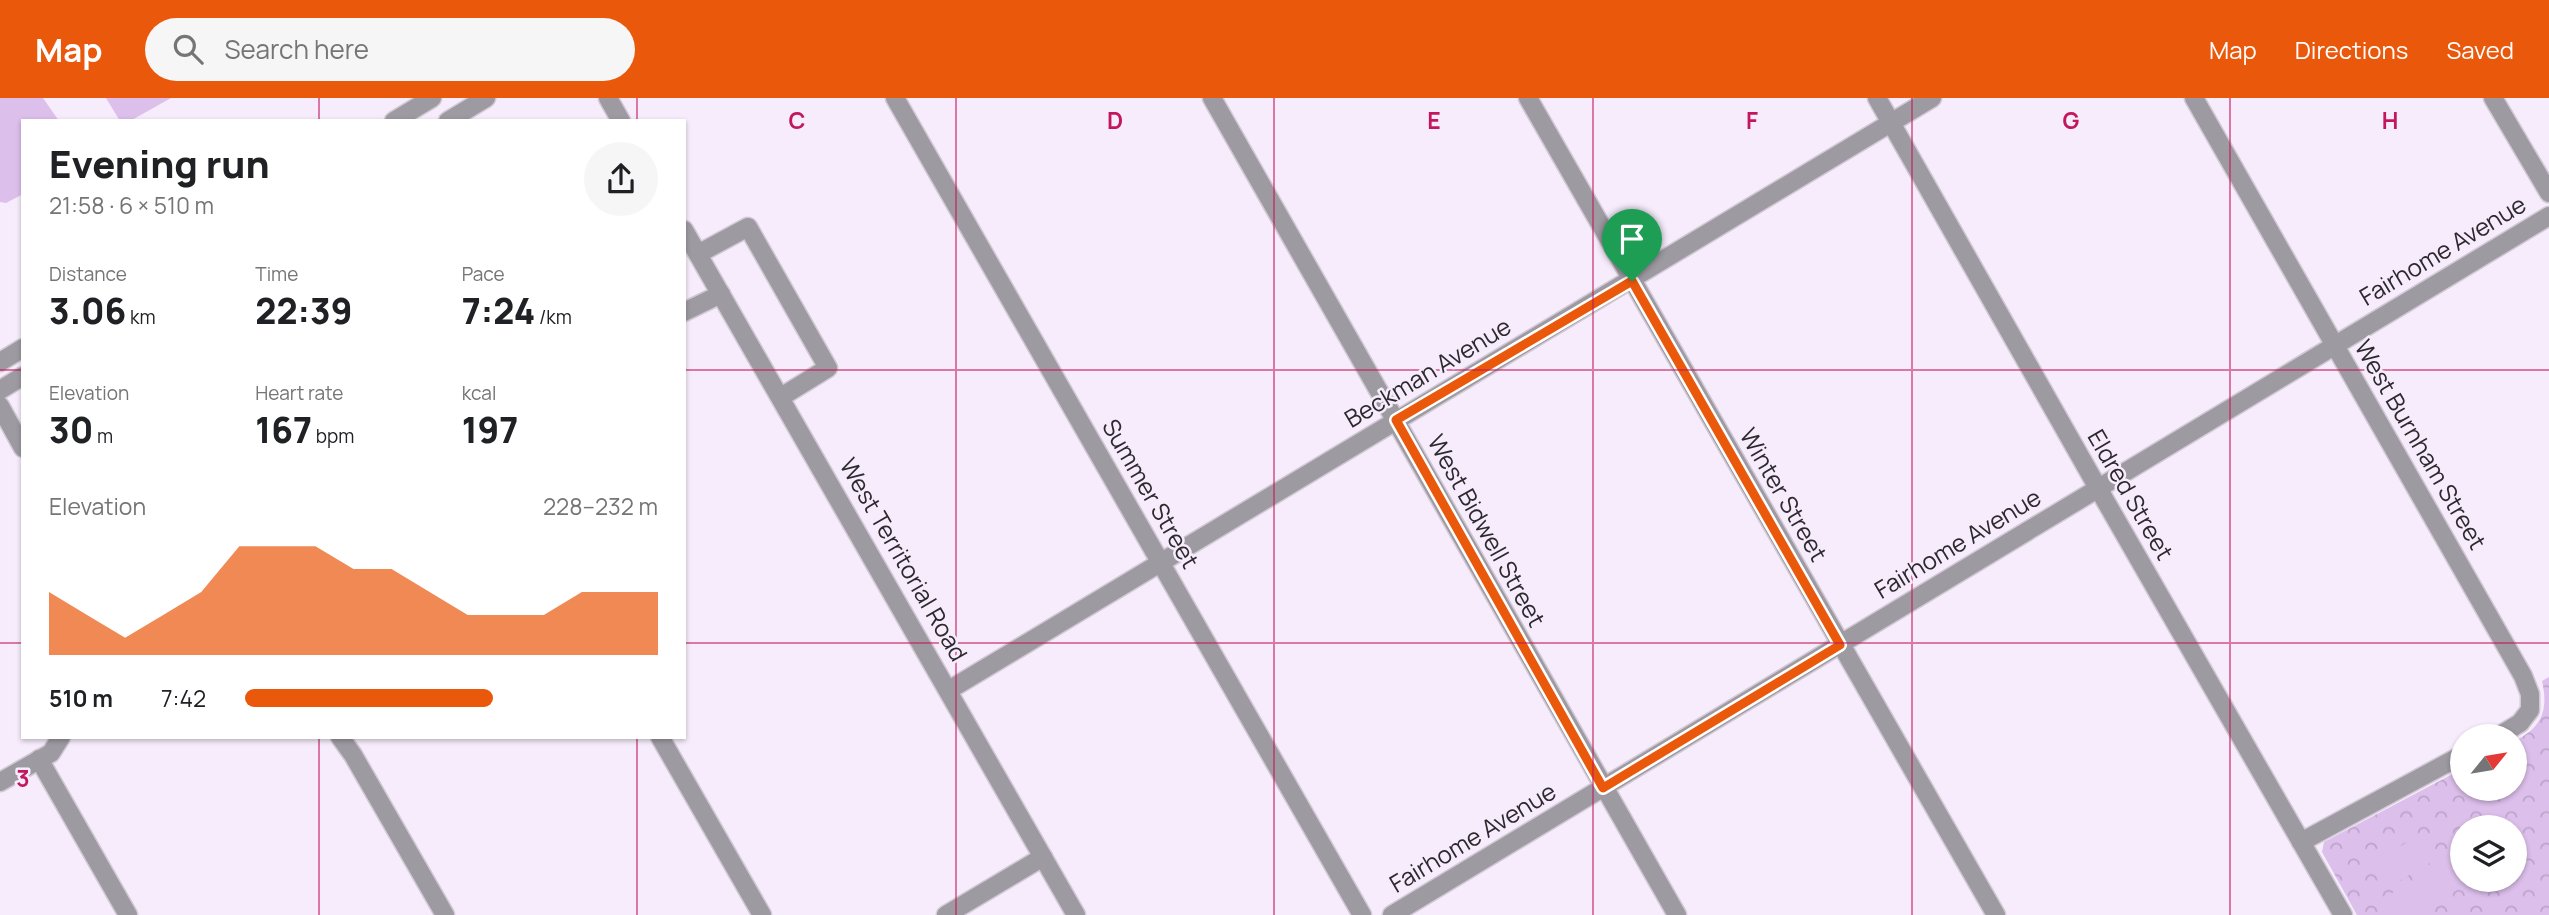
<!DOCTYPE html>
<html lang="en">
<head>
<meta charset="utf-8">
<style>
	body { margin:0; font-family:Manrope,sans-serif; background:#f6f6f6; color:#202124; height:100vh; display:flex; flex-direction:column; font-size:26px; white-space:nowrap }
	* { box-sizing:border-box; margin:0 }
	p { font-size:23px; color:#757577 }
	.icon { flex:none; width:38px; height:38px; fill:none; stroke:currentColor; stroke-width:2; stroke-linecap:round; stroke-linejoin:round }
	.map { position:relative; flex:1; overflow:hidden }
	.side { position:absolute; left:21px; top:21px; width:665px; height:620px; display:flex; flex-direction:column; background:#fff; border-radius:0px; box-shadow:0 2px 5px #0004 }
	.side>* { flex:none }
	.needle { width:46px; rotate:60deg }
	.controls { position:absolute; left:2450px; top:626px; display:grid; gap:14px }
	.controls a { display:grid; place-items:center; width:77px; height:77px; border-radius:50%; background:#fff; box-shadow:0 2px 5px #0004; font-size:35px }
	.pin { position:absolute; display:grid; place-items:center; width:60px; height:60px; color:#fff; margin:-72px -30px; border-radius:50% 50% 50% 0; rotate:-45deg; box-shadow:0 0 7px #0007 }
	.pin .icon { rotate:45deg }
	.round { display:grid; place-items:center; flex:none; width:74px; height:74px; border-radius:37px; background:#f6f6f6 }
	.overview { display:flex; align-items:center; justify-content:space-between; height:119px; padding:0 28px }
	h1 { font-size:38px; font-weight:800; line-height:52px }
	.figures { display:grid; grid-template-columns:repeat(3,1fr); gap:10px; height:119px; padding:7px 28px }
	.figures div { display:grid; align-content:center }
	.figures b { font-size:35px; font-weight:800 }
	.figures small { font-size:19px; font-weight:400 }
	.figures p { font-size:19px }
	.chart { height:196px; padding:14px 28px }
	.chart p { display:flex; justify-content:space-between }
	.chart svg { width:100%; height:126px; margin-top:7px; fill:#ea580c; opacity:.7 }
	ul { padding:0 28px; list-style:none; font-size:23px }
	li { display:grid; grid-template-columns:112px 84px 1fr; align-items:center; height:52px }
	li i { height:18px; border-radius:9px; background:#ea580c }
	header { display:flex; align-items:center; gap:42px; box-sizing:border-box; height:98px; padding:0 35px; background:#ea580c; color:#fff }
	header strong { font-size:33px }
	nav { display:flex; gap:38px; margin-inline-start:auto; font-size:24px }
	.search { width:490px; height:63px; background:#f6f6f6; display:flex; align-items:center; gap:18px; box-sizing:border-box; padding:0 24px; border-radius:38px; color:#757577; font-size:26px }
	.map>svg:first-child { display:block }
</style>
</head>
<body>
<header>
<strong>Map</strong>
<div class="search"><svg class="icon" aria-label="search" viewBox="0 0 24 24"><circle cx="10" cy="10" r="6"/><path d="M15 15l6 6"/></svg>Search here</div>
<nav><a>Map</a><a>Directions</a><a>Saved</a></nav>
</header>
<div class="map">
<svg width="2549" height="817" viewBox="0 0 2549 817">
	<defs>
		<pattern id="park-crowns" width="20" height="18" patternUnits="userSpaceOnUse" patternTransform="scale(1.75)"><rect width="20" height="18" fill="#dcbfeb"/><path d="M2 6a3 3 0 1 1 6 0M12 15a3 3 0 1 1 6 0" fill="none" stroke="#bda4ca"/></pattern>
	</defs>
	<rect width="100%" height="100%" fill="#f6ecfb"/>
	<path fill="url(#park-crowns)" fill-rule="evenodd" d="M 2549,579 L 2549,817 L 2357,817 L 2322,754 L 2324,744 L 2462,671 L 2462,691 L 2515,691 L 2515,643 C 2541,630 2549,613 2542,583 ZM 2462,730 L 2515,730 L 2515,782 L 2462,782 Z"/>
	<g fill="#dcbfeb">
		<polygon points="0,0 43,0 59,23 23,23 23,96 6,105 0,104"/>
		<polygon points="106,0 171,0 130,23 120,23"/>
		<polygon points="2425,734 2440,759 2384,792 2369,766"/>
		<polygon points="2444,765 2458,791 2414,817 2398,817 2387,798"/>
	</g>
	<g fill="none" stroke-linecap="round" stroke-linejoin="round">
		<defs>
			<g id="minor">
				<polyline points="608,0 621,23"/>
				<polyline points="895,0 1362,817"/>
				<polyline points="1212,0 1677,817"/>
				<polyline points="1528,0 1996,817"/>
				<polyline points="1877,0 2098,390 2343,817"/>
				<polyline points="2194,0 2523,578 2530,596 2530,612 2520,625 2497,639"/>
				<polyline points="2493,0 2549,95"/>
				<polyline points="394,23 432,0"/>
				<polyline points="448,23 486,0"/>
				<polyline points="684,132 1076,817"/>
				<polyline points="698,156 748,129 828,270 781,299"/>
				<polyline points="684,214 721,196"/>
				<polyline points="0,264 23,250"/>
				<polyline points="0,292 23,278"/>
				<polyline points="0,308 23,350"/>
				<polyline points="949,592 1932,0"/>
				<polyline points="340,639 353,657 445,817"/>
				<polyline points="660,639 762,817"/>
				<polyline points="39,661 128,817"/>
				<polyline points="0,684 51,655 61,639"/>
				<polyline points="2301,744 2462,657"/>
				<polyline points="946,817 1043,759"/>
				<polyline points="1392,817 2549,118"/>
			</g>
		</defs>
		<use href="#minor" stroke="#d2c9d6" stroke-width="21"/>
		<use href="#minor" stroke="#9e9aa1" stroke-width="18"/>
	</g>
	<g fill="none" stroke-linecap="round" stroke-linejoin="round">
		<defs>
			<polygon id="route" points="1632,183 1840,547 1603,690 1396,322"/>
		</defs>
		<use href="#route" stroke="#fff" stroke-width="14"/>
		<use href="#route" stroke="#ea580c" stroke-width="9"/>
	</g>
	<path fill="none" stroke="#c2185b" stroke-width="2" stroke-opacity="0.55" d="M 319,0 L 319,23M 637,0 L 637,23M 956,0 L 956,817M 1274,0 L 1274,817M 1593,0 L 1593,817M 1912,0 L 1912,817M 2230,0 L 2230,817M 0,272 L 23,272M 684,272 L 2549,272M 0,545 L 23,545M 684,545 L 2549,545M 319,639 L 319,817M 637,639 L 637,817"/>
	<g text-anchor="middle" stroke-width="5" stroke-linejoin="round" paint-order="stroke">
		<g font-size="24" fill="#2d292e" stroke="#f6ecfb">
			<text transform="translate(2443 153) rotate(-31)" y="8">Fairhome Avenue</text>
			<text transform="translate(1428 275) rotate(-31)" y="8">Beckman Avenue</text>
			<text transform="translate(2420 347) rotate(60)" y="8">West Burnham Street</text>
			<text transform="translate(1150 396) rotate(60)" y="8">Summer Street</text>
			<text transform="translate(1783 397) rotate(60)" y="8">Winter Street</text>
			<text transform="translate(2130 397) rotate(60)" y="8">Eldred Street</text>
			<text transform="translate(1486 433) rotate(61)" y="8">West Bidwell Street</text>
			<text transform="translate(1958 446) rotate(-31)" y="8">Fairhome Avenue</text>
			<text transform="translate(903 462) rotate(60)" y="8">West Territorial Road</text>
			<text transform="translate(1473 740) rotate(-31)" y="8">Fairhome Avenue</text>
		</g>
	</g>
	<g font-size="23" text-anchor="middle" font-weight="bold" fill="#c2185b" stroke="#f6ecfb" stroke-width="5" stroke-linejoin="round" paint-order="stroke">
		<text x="797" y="31">C</text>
		<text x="1115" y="31">D</text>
		<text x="1434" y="31">E</text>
		<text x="1752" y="31">F</text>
		<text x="2071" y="31">G</text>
		<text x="2390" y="31">H</text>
		<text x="23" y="689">3</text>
	</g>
</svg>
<div class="controls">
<a><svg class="needle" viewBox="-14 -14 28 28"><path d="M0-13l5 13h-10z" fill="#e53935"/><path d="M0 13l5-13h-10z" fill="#757577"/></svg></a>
<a><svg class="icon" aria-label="layers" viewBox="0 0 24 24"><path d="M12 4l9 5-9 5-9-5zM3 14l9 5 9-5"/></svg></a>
</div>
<div class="pin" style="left:1632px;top:183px;background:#1e9e55"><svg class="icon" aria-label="arrive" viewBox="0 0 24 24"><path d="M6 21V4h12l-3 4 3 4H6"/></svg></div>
<section class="side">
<div class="overview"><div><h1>Evening run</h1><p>21:58 · 6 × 510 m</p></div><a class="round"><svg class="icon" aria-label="share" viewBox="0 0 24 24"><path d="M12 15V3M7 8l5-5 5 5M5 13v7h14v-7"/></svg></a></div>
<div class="figures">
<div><p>Distance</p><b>3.06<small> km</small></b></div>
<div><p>Time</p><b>22:39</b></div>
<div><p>Pace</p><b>7:24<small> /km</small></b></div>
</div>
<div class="figures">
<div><p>Elevation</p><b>30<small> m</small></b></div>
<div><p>Heart rate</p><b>167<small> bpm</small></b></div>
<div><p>kcal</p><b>197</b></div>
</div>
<div class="chart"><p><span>Elevation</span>228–232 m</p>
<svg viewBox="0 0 160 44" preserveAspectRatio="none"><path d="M0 44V22L10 30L20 38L30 30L40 22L50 6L60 6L70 6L80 14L90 14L100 22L110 30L120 30L130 30L140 22L150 22L160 22V44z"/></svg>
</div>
<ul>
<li><b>510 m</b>7:42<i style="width:60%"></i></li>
</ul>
</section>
</div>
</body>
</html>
